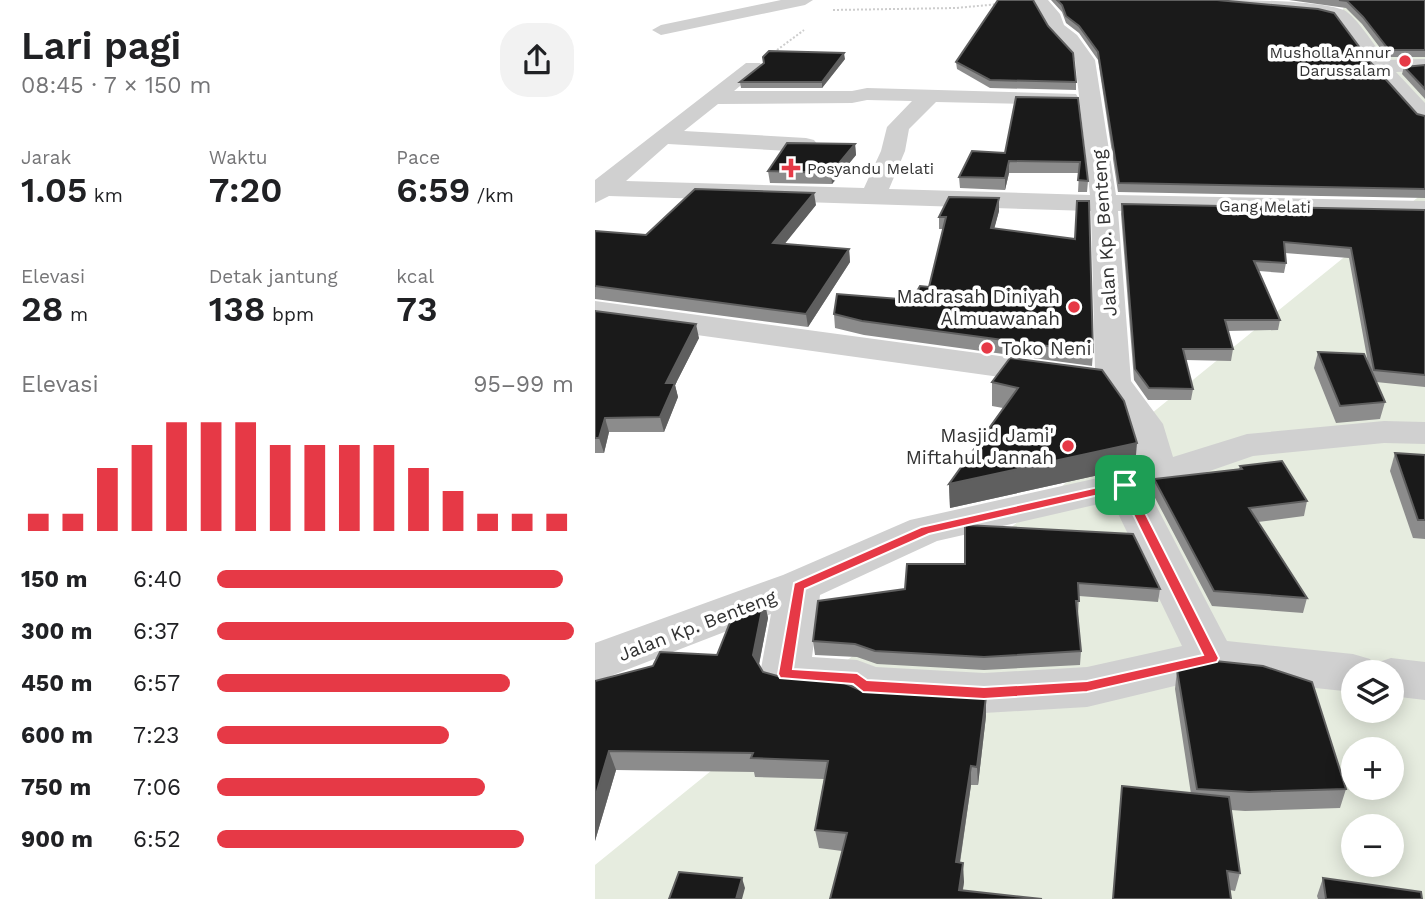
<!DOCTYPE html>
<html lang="id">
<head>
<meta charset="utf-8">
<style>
	body { margin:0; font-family:"Work Sans",sans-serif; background:#f2f2f2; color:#202124; height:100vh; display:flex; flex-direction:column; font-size:26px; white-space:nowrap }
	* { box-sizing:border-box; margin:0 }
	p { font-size:23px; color:#757577 }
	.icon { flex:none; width:38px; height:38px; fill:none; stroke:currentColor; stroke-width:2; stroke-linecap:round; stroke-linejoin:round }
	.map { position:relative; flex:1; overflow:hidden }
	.panel { display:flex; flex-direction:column; background:#fff; width:595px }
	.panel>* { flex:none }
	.tools { position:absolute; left:746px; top:660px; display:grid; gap:14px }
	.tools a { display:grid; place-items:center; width:63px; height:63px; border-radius:50%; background:#fff; box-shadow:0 4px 18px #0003; font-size:35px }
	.pin { position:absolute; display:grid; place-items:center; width:60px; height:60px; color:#fff; margin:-30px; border-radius:14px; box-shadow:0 4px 10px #0006 }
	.round { display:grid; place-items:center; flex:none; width:74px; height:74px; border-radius:28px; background:#f2f2f2 }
	.head { display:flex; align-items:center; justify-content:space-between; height:119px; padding:0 21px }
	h1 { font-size:38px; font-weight:600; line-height:52px }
	.metrics { display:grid; grid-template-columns:repeat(3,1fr); gap:10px; height:119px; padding:7px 21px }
	.metrics div { display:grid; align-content:center }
	.metrics b { font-size:35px; font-weight:600 }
	.metrics small { font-size:19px; font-weight:400 }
	.metrics p { font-size:19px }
	.chart { height:196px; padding:14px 21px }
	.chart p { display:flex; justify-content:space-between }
	.chart svg { width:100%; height:126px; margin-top:7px; stroke:#e63946; stroke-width:6 }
	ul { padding:0 21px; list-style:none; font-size:23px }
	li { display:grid; grid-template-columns:112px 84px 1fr; align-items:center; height:52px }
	li i { height:18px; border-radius:9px; background:#e63946 }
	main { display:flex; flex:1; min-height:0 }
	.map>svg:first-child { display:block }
</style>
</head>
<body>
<main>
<section class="panel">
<div class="head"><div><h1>Lari pagi</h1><p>08:45 · 7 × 150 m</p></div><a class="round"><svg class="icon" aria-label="share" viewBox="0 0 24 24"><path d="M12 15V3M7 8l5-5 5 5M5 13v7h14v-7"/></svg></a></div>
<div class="metrics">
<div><p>Jarak</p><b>1.05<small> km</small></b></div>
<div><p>Waktu</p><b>7:20</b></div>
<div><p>Pace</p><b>6:59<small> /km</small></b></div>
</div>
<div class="metrics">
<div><p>Elevasi</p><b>28<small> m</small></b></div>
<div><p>Detak jantung</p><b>138<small> bpm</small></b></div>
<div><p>kcal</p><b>73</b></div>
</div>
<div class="chart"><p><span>Elevasi</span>95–99 m</p>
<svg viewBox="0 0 160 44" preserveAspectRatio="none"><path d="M5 44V38M15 44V38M25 44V22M35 44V14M45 44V6M55 44V6M65 44V6M75 44V14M85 44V14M95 44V14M105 44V14M115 44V22M125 44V30M135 44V38M145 44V38M155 44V38"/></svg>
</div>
<ul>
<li><b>150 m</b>6:40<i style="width:97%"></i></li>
<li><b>300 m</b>6:37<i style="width:100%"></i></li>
<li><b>450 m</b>6:57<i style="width:82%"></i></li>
<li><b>600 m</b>7:23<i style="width:65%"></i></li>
<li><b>750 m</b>7:06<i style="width:75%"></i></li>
<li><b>900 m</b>6:52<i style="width:86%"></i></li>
</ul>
</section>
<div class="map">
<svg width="830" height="899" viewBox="0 0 830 899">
	<rect width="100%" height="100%" fill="#fff"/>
	<path fill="#e6ecdf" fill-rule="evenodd" d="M 752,0 L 830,0 L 830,899 L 0,899 L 0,865 L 827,194 L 745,16 ZM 758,672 L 796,672 L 796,710 L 758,710 ZM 758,749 L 796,749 L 796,788 L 758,788 ZM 758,826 L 796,826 L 796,864 L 758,864 Z"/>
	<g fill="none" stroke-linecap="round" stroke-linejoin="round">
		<g stroke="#cdcdcd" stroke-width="2" stroke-dasharray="2 2" stroke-linecap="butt">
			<polyline points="238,10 361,8 404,4"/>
			<polyline points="182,50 209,30"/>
		</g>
		<g fill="#d0d0d0" fill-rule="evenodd">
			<polygon points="186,0 218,0 210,5 66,35 57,30 66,25"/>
			<path d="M 436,0 L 453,0 L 465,14 L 469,25 L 482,35 L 500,60 L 521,195 L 830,201 L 830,217 L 523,211 L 536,381 L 568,424 L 578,457 L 652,434 L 789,421 L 830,422 L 830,444 L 789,443 L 658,456 L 554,492 L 632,641 L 758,654 L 775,659 L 778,664 L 796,658 L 830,662 L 830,700 L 796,696 L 796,672 L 758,672 L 758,692 L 617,677 L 492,707 L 389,713 L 268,706 L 248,697 L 190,693 L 173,688 L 165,674 L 176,614 L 0,682 L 0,643 L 188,575 L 315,520 L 543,469 L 530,424 L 507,391 L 0,321 L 0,301 L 500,369 L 496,211 L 14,196 L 0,203 L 0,180 L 151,63 L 165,63 L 168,67 L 139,91 L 257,91 L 272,88 L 481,94 L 484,99 L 481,104 L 473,105 L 341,102 L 314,129 L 310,151 L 294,189 L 495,195 L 480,60 C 472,49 462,40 454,29 C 448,21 443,10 436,0 ZM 272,100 L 317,101 L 292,127 L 286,151 L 269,188 L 31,181 L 73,144 L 211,152 L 219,150 L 223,145 L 219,140 L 211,138 L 89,131 L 123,104 L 257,103 ZM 517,501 L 587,646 L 492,667 L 389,673 L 281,667 L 262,660 L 217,657 L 225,595 L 342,541 Z"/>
			<path d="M 615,0 C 650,0 719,0 749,10 C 761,16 781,48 791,60 L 830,59 L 830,71 L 801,72 L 830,103 L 830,123 L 822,121 L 778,70 L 739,18 L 722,13 L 623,5 Z"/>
		</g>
	</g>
	<g fill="#8c8c8c">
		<polygon points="456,0 622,0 777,64 822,114 830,116 830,198 523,192 503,60 484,33 471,23 467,12"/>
		<polygon points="694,0 830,0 830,57 792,57 767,24 751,8"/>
		<polygon points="250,59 227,88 146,88 145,82"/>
		<polygon points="361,62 481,82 481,90 395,88 362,69"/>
		<polygon points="830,65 830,99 807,74 809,67"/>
		<polygon points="483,98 493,181 492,192 483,192 484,173 414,173 410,190 365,188 364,177 410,153"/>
		<polygon points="260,144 261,155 237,184 175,183 173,171"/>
		<polygon points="404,198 404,211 399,228 498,352 497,366 269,335 240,328 239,314 317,300 334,287 348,229 344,229 344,217"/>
		<polygon points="527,204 830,210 830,387 781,382 790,402 785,419 741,423 719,368 723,352 773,363 754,258 690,253 691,263 689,273 664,271 685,320 683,330 633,331 638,349 636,361 591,360 598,389 596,400 553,400 539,380 526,214"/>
		<polygon points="221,205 189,244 254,249 255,262 213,327 0,299 0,231 51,235"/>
		<polygon points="0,311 104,338 80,385 83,397 69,432 14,432 9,453 0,453"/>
		<polygon points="415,358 540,467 355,508 354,484 408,408 397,406 397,382"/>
		<polygon points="800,453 830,455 830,539 818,538 795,471"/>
		<polygon points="645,466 712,501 709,516 663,522 712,598 708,613 617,606 558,494 559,479 644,469"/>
		<polygon points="370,564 565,589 563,602 484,596 483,615 486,651 485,665 389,670 282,664 262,657 220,655 218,641 310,589"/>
		<polygon points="169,600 173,618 164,665 168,672 186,677 265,690 391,697 391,716 383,785 376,785 365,863 369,882 368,890 235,899 247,851 224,848 220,830 229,779 160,777 159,772 21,770 0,841 0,681 122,655"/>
		<polygon points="582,670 751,789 745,808 650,811 636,810 645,873 640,891 635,890 636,899 518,899 525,805 596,794 580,689"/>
		<polygon points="728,878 827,899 723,899 722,896"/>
	</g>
	<g fill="#5f5f5f">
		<polygon points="249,53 250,59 227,88 227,82"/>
		<polygon points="260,144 261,155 237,184 236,173"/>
		<polygon points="414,161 414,173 410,190 410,178"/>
		<polygon points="219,193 221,205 180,256 178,243"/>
		<polygon points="404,198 404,211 396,241 396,228"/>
		<polygon points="254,249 255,262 213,327 211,314"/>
		<polygon points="101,324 104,338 80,385 83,397 69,432 65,417 71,383"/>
		<polygon points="10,418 14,432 9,453 4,438"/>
		<polygon points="542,443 540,467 355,508 354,484"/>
		<polygon points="169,600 173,618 162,674 158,655"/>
		<polygon points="391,697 391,716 383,785 382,767"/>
		<polygon points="14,751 21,770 0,841 0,798"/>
		<polygon points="376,766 376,785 362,881 361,862"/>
		<polygon points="368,863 369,882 366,899 364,890"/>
		<polygon points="147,878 150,888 147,899 141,899"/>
	</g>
	<g fill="#1a1a1a" stroke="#5f5f5f" stroke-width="2">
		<polygon points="403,0 438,0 453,26 478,53 481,82 395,80 361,62"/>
		<polygon points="462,0 622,0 723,9 739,13 777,64 822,114 830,116 830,189 524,183 503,52 484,26 471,16 467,5"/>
		<polygon points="744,0 830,0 830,50 794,50 768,17 752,1"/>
		<polygon points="174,51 249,53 227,82 145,82 169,63 168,57"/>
		<polygon points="830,65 830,89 809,67"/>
		<polygon points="421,97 483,98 493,181 483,180 485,162 414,161 410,178 364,177 377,151 410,153"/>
		<polygon points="192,143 260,144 236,173 173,171"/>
		<polygon points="100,189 219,193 178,243 254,249 211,314 0,286 0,231 51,235"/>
		<polygon points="354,197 404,198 396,228 480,239 482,201 494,201 498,352 267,321 239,314 242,294 317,300 325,286 334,287 351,217 344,217"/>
		<polygon points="527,204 830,210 830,375 779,370 756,248 689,242 691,263 659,261 685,320 630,320 638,349 588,349 598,389 554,388 540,369"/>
		<polygon points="0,311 101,324 71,383 80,383 65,417 10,418 4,438 0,438"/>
		<polygon points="723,352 769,354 790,402 745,406"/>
		<polygon points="415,358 507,370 529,401 542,443 354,484 423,388 397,382"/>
		<polygon points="800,453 830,455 830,520 823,520"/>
		<polygon points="687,461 712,501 654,508 712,598 619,591 559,479 647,469 645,466"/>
		<polygon points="370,525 538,534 565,589 483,583 484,601 481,601 486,651 389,657 280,651 260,644 218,641 223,601 310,589 312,564 370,564"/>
		<polygon points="169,600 158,655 168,672 186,677 245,681 265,690 391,697 382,767 376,766 361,862 368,863 364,890 447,899 235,899 252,833 220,830 233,761 156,758 158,753 14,751 0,798 0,681 58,666 65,652 122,655 138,615"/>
		<polygon points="620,661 668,666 717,682 751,789 654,792 602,789 582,670"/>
		<polygon points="527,786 634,797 645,873 632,871 636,899 518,899"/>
		<polygon points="84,872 147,878 141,899 74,899"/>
		<polygon points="728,878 826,892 827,899 731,899"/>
	</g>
	<path fill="#e63946" stroke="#fff" stroke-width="2" fill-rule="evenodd" d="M 530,481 L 536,485 L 624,658 L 622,662 L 492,692 L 389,699 L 268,692 L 258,684 L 185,678 L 183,674 L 199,583 L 326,527 ZM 526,490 L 608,655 L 492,681 L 389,687 L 272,680 L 262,673 L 198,669 L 210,589 L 334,534 Z"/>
	<g fill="#e63946" stroke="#fff" stroke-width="2.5">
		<circle cx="810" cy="61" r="7"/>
		<path d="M192.5 157.5h7v7h7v7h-7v7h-7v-7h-7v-7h7z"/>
		<circle cx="479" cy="307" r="7"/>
		<circle cx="392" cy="348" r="7"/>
		<circle cx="473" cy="446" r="7"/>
	</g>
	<g text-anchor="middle" stroke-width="7" stroke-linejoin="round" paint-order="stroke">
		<g font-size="16" fill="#333" stroke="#fff" text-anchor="end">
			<text x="796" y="58">Musholla Annur<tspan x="796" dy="18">Darussalam</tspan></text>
			<text x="212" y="174" text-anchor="start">Posyandu Melati</text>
		</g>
		<g font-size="16" fill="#333" stroke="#fff">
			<text transform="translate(670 206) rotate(1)" y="6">Gang Melati</text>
		</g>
		<g font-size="19" fill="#333" stroke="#fff">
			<text transform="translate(509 233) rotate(-94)" y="7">Jalan Kp. Benteng</text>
			<text transform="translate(102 625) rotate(-21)" y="7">Jalan Kp. Benteng</text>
		</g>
		<g font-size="19" fill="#333" stroke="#fff" text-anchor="end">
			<text x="465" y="303">Madrasah Diniyah<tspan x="465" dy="22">Almuawanah</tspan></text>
			<text x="406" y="355" text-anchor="start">Toko Neni</text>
			<text x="459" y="442">Masjid Jami'<tspan x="459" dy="22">Miftahul Jannah</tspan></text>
		</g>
	</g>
</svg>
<div class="tools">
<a><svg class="icon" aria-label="layers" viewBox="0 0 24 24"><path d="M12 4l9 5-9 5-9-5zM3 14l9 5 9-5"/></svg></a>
<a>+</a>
<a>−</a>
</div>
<div class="pin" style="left:530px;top:485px;background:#1e9e55"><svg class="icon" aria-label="arrive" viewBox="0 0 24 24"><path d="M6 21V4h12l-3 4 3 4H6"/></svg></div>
</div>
</main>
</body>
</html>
